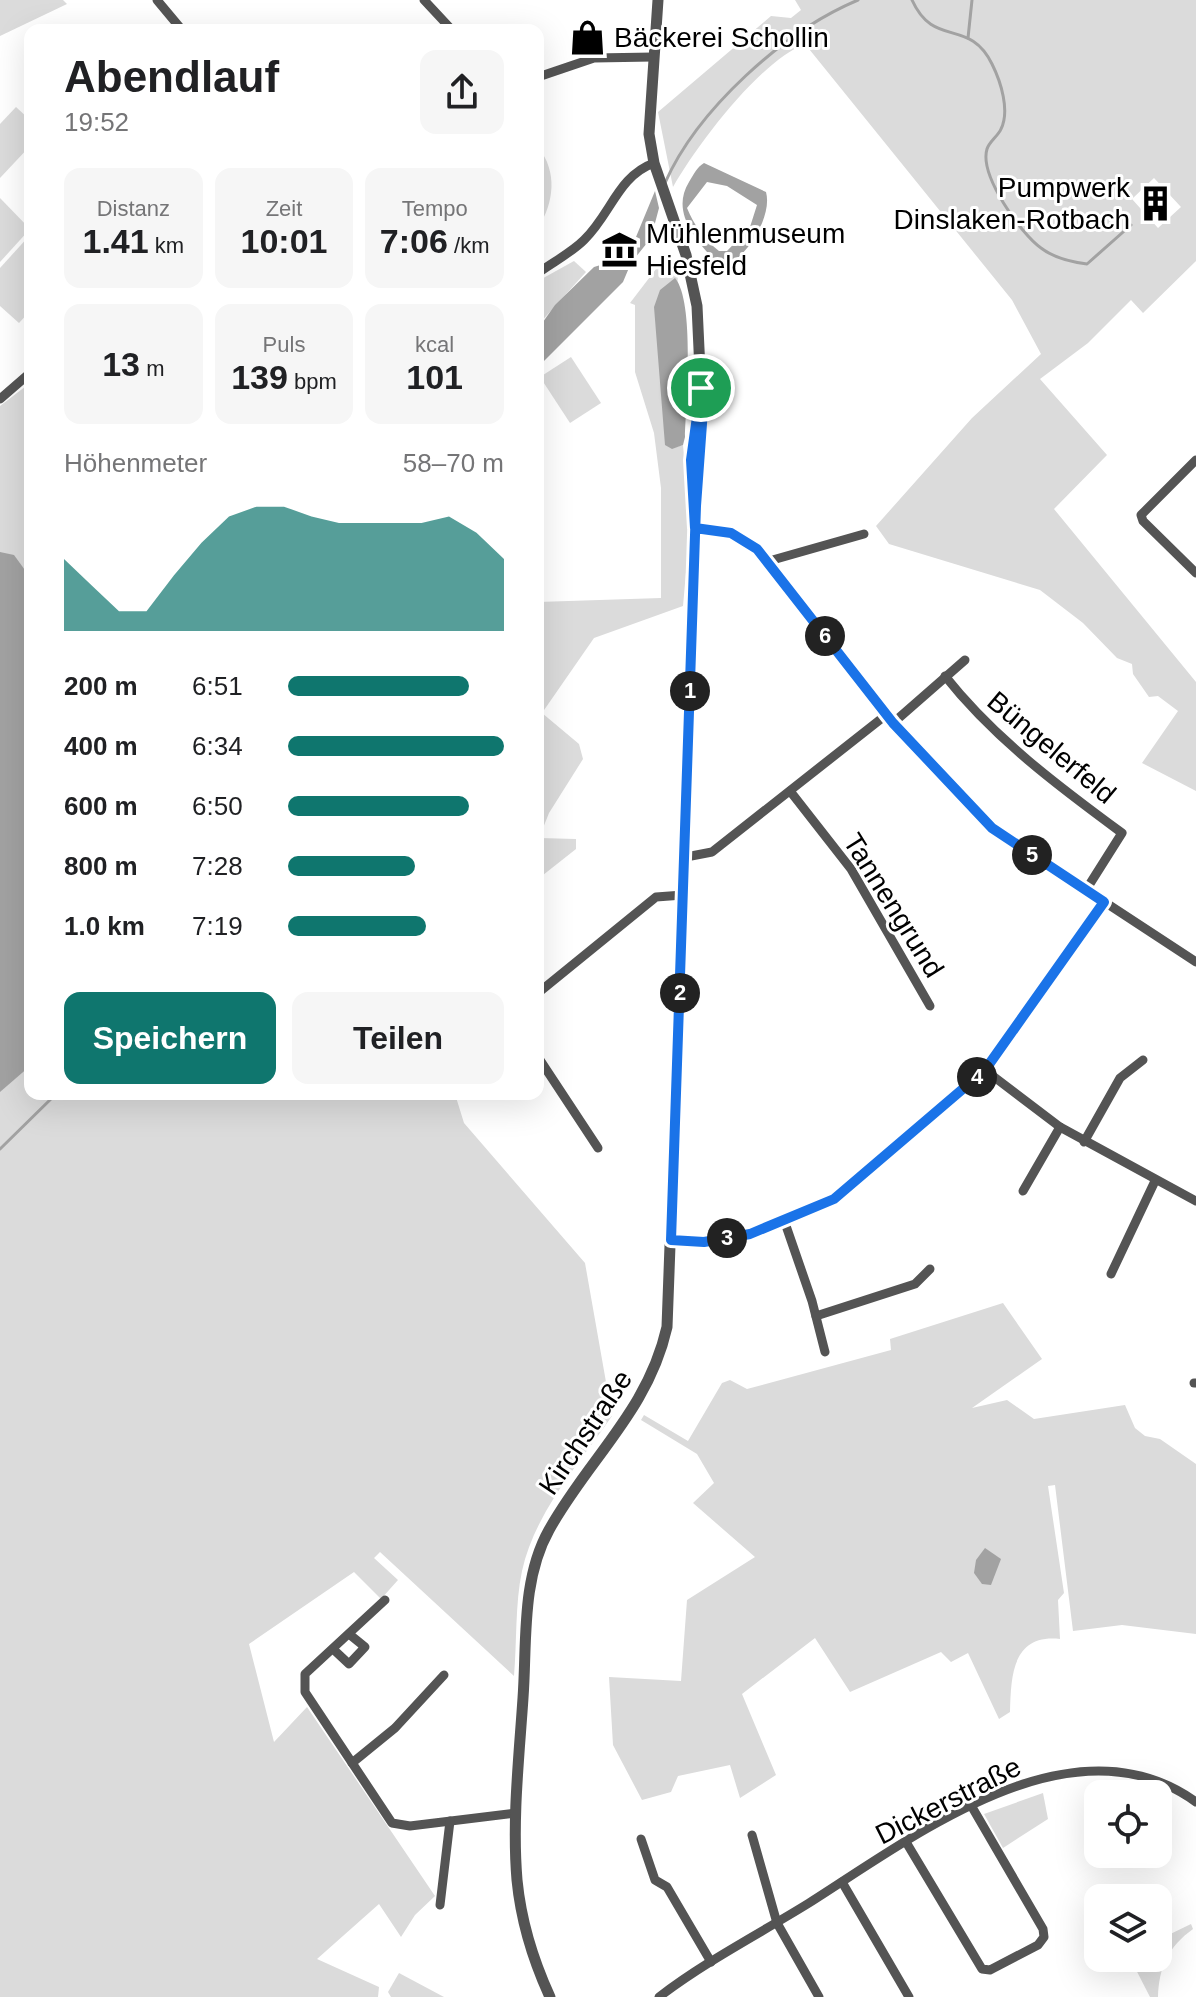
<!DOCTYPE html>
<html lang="de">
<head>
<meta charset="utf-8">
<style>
	body { margin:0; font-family:Helvetica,sans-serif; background:#f6f6f6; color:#202124; height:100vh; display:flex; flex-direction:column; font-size:30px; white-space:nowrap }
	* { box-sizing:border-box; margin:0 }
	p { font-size:26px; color:#757577 }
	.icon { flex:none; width:44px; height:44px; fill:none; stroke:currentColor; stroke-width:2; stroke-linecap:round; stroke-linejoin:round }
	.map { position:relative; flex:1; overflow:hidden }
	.side { position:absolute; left:24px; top:24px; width:520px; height:1076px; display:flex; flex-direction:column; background:#fff; border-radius:16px; box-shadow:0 8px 32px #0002 }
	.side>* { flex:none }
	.buttons { position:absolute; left:1084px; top:1780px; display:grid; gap:16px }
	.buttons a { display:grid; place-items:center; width:88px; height:88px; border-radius:16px; background:#fff; box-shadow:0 8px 32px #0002; font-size:40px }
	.pin { position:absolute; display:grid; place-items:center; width:68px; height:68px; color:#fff; margin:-34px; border:4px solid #fff; border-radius:50%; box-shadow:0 2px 8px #0007 }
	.km { position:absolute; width:40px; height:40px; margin:-20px; border-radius:50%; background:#222; color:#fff; font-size:22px; line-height:40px; text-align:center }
	.round { display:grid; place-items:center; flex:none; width:84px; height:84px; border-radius:16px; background:#f6f6f6 }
	.headline { display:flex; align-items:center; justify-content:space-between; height:136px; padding:0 40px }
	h1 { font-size:44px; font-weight:700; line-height:60px }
	.metrics { display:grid; grid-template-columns:repeat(3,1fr); gap:12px; height:136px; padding:8px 40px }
	.metrics div { display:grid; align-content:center; border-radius:16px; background:#f6f6f6; text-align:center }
	.metrics b { font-size:34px; font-weight:700 }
	.metrics small { font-size:22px; font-weight:400 }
	.metrics p { font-size:22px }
	.chart { height:224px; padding:16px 40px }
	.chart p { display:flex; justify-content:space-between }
	.chart svg { width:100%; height:144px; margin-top:8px; fill:#0f766e; opacity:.7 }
	.cta { display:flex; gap:16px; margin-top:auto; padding:16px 40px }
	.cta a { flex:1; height:92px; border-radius:16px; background:#0f766e; color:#fff; font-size:32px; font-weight:700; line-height:92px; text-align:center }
	.cta a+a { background:#f6f6f6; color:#202124 }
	ul { padding:0 40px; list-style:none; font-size:26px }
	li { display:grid; grid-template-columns:128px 96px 1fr; align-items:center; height:60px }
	li i { height:20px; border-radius:10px; background:#0f766e }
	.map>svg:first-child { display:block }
</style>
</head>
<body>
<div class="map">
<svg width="1196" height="1997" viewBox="0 0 1196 1997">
	<rect width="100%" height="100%" fill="#fff"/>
	<g fill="#dbdbdb" fill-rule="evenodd">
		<polygon points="0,0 63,0 67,4 0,36"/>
		<path d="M 795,0 L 1196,0 L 1196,261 L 1143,313 L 1131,300 L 1088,343 L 1040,379 L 1107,455 L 1054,509 L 1196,682 L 1196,791 L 1142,763 L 1178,711 L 1158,696 L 1149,697 L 1133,674 L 1132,664 L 1117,658 L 1083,623 L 1040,590 L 889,544 L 876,526 L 972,418 L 1041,354 L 1012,300 L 805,44 C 760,61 697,145 673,187 L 658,112 L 771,16 L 791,18 L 801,10 ZM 1154,178 L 1181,207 L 1158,228 L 1132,199 Z"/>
		<polygon points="16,107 30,120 30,146 0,178 0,124"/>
		<path d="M 538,147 C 558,172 554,203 538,228 L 542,243 L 538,244 Z"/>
		<polygon points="0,198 30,229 0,262"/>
		<polygon points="30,235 30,311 19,323 0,306 0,268"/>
		<polygon points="574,261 586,272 538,325 538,281"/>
		<polygon points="656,269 678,269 672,448 683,445 690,527 683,606 594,638 542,713 579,744 583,759 549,813 539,838 576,839 576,849 538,879 538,602 661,598 661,488 654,433 635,372 635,305 630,303"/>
		<polygon points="571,357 601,403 570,423 540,377"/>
		<path d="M 30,383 L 30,1094 L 455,1094 L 464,1123 L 585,1263 L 612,1416 C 579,1464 535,1512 522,1571 C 515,1604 517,1642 514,1676 L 380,1552 L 374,1558 L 398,1580 L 381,1599 L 354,1572 L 249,1644 L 274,1742 L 307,1707 L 435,1896 L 415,1915 L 401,1937 L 379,1904 L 317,1959 L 379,1987 L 378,1997 L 0,1997 L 0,406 Z"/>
		<path d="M 1003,1303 L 1042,1359 L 972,1408 L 1007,1400 L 1034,1419 L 1125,1405 L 1135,1428 L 1145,1436 L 1160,1439 L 1196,1464 L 1196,1634 L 1122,1625 L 1073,1631 L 1055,1485 L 1048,1486 L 1064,1593 L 1058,1600 L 1060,1639 C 1012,1634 1011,1676 1010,1712 L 999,1719 L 968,1653 L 951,1662 L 941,1652 L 850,1692 L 815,1638 L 742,1694 L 776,1775 L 740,1798 L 730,1765 L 678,1776 L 671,1792 L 642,1800 L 613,1745 L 609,1677 L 681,1681 L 687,1600 L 755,1557 L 693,1503 L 714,1483 L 697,1454 L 641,1420 L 644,1415 L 688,1441 L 722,1383 L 730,1380 L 747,1389 L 891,1350 L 890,1339 Z"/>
		<polygon points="1043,1793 1048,1819 1003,1848 984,1814"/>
		<path d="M 1191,1924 L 1193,1929 C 1168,1947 1159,1967 1158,1997 L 1150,1997 L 1130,1958 L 1158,1958 L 1158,1940 Z"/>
		<polygon points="399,1973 444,1997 391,1997 388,1992"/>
	</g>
	<g fill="#a2a2a2" fill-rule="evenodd">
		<path d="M 704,163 L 766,192 C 773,217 745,261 721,268 C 700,243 669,215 689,182 C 694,174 697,167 704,163 ZM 707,182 L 727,186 L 757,205 L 750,227 L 727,251 L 719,251 C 704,239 694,225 687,208 Z"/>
		<polygon points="655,191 659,208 651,238 631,263 623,282 538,367 538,329 555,305 594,267 620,259 631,249"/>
		<path d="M 675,278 C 695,302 686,403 685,437 L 683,445 L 672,449 L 665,445 L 654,307 L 660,290 Z"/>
		<polygon points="0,552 14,555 30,577 30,1066 0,1092"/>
		<polygon points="985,1548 1001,1559 991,1585 982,1584 974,1573 976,1560"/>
	</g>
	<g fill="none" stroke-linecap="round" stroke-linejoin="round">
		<g stroke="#a2a2a2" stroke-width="3">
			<path d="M 912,0 C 934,49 969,17 992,64 C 1001,82 1010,111 1001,129 C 998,136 989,142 987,149 C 979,175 1021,234 1041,248 C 1054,258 1071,262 1087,264 L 1131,225"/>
			<polyline points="968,38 972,0"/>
			<path d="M 665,183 C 697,110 784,31 858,0"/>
			<polyline points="0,1149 56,1094"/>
		</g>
		<g stroke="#545454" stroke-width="9">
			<polyline points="157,0 182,30"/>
			<polyline points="424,0 452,30"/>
			<polyline points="538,77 594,58 653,57"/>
			<path d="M 538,273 C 553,262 571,253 584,240 C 611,214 618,176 654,163"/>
			<polyline points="0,399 30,373"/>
			<polyline points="1196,460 1141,515 1143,521 1196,573"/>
			<polyline points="695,528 731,533 757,549 893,723 992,828 1196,962"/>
			<polyline points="769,561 864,534"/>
			<path d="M 945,676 C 994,738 1058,786 1122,833 L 1086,890"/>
			<polyline points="893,723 965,660"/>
			<polyline points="790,791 851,869 930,1006"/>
			<polyline points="686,857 712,852 886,715"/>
			<polyline points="538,993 656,897 683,895"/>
			<polyline points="538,1057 598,1148"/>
			<polyline points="985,1070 1060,1127 1196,1201"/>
			<polyline points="1084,1142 1120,1078 1143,1060"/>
			<polyline points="1023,1191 1060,1127"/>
			<polyline points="784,1220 812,1301 825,1352"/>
			<polyline points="671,1240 704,1242 750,1234 834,1199 985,1070 1104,902"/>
			<polyline points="1111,1274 1155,1181"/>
			<polyline points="816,1316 915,1284 930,1269"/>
			<polyline points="1194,1383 1196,1383"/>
			<polyline points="385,1600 305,1674 305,1692 392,1823 410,1826 516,1813"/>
			<polyline points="333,1649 349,1664 365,1647 349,1634"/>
			<polyline points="352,1763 395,1728 444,1675"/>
			<polyline points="752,1835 777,1923 819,1997"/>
			<polyline points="641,1839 655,1880 667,1887 711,1962"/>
			<polyline points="906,1842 982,1969 990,1970 1038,1945 1044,1937 1043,1929 972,1807"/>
			<polyline points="842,1882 909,1997"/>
			<polyline points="440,1905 450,1821"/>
			<path d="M 659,1997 C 706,1961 759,1934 809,1903 C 915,1836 1073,1713 1196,1802"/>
		</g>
		<g stroke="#545454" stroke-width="11">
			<polyline points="658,0 649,134 654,163 686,255 697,306 701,392"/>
			<polyline points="699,488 703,413"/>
			<path d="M 550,1997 C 533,1960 521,1921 517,1880 C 512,1820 519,1758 523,1698 C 527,1643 521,1580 549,1530 C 589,1458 648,1411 667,1327 L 694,594 L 696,506 L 691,460 L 701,388"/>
		</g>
	</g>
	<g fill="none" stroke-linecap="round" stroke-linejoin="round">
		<defs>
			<polyline id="route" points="701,388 703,410 696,506 671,1240 704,1242 750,1234 834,1199 985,1070 1104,902 992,828 893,723 757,549 731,533 695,528 691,460 701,388"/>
		</defs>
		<use href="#route" stroke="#fff" stroke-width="16"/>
		<use href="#route" stroke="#1a73e8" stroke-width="10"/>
	</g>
	<defs>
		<symbol id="shop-bare" viewBox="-9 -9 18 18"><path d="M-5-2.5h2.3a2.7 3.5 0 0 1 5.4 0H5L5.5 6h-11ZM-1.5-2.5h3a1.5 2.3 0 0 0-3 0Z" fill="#000" stroke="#fff" stroke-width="2.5" paint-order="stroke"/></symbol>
		<symbol id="building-bare" viewBox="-9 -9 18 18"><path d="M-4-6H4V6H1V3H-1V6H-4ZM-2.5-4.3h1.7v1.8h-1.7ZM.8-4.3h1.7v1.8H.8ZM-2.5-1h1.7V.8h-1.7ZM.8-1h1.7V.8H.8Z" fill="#000" stroke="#fff" stroke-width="2.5" paint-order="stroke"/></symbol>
		<symbol id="museum-bare" viewBox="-9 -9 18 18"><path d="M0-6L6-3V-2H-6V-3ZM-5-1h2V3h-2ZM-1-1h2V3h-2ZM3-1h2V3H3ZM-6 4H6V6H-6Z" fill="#000" stroke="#fff" stroke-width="2.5" paint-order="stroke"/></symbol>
	</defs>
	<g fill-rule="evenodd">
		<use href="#shop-bare" x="562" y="12" width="51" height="51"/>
		<use href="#building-bare" x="1130" y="178" width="51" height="51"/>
		<use href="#museum-bare" x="594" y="224" width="51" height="51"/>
	</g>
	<g text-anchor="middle" stroke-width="6" stroke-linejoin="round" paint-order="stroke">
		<g font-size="28" fill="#000" stroke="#fff" text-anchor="start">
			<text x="614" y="47">Bäckerei Schollin</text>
			<text x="1130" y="197" text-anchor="end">Pumpwerk<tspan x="1130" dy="32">Dinslaken-Rotbach</tspan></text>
			<text x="646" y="243">Mühlenmuseum<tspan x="646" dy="32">Hiesfeld</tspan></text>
		</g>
		<g font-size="28" fill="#000" stroke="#fff">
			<text transform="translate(1052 747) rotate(40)" y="10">Büngelerfeld</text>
			<text transform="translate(894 905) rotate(58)" y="10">Tannengrund</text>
			<text transform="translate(585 1432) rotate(-56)" y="10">Kirchstraße</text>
			<text transform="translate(948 1800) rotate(-27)" y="10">Dickerstraße</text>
		</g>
	</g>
</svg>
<div class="buttons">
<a><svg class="icon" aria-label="locate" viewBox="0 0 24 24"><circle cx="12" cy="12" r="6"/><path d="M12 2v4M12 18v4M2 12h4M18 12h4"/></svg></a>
<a><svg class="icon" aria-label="layers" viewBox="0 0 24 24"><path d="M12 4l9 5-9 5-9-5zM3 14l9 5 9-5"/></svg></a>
</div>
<div class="pin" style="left:701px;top:388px;background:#1e9e55"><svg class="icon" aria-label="arrive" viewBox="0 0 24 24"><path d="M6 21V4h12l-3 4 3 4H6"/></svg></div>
<b class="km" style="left:690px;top:691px">1</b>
<b class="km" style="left:680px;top:993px">2</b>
<b class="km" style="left:727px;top:1238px">3</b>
<b class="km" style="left:977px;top:1077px">4</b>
<b class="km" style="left:1032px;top:855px">5</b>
<b class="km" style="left:825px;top:636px">6</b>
<section class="side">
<div class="headline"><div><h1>Abendlauf</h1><p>19:52</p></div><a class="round"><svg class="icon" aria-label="share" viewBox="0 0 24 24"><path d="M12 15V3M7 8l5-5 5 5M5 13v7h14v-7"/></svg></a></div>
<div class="metrics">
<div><p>Distanz</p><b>1.41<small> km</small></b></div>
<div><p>Zeit</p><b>10:01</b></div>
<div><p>Tempo</p><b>7:06<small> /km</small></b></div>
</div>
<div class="metrics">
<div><b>13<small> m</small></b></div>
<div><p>Puls</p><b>139<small> bpm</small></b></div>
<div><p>kcal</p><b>101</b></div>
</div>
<div class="chart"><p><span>Höhenmeter</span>58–70 m</p>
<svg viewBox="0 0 160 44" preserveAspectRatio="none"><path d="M0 44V22L10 30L20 38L30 38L40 27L50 17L60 9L70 6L80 6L90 9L100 11L110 11L120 11L130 11L140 9L150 14L160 22V44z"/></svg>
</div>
<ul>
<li><b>200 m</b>6:51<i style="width:84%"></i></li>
<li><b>400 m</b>6:34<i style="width:100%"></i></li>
<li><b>600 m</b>6:50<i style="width:84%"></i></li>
<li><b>800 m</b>7:28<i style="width:59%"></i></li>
<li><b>1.0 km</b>7:19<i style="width:64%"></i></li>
</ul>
<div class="cta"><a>Speichern</a><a>Teilen</a></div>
</section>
</div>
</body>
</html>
